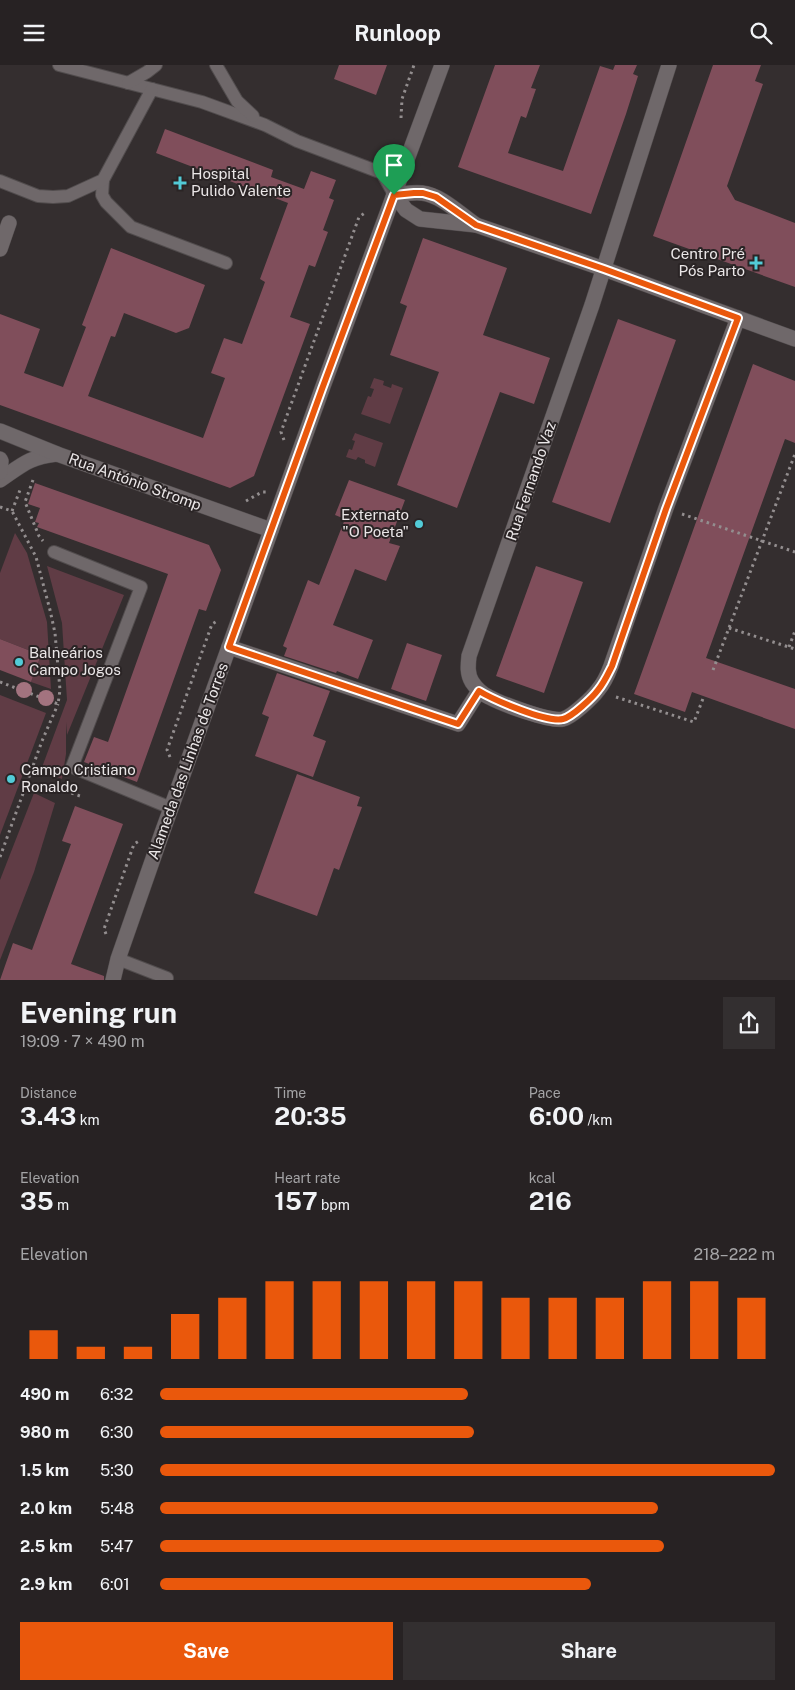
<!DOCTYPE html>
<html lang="en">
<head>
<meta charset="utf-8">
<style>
	body { margin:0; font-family:"Public Sans",sans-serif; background:#332f30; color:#f1f3f6; height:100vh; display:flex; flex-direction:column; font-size:19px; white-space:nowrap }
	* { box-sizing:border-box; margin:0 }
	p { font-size:16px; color:#a4a4a6 }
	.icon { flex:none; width:28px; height:28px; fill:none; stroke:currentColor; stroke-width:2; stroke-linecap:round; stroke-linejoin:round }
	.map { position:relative; height:915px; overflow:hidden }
	.details { display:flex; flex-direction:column; background:#272223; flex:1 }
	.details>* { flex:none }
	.pin { position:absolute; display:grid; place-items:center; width:42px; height:42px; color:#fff; margin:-51px -21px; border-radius:50% 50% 50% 0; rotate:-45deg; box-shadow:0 0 5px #0007 }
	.pin .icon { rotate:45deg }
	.round { display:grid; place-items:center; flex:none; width:52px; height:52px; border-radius:0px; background:#332f30 }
	.head { display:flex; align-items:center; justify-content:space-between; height:85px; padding:0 20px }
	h1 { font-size:28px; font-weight:700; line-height:38px }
	.stats { display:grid; grid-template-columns:repeat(3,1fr); gap:8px; height:85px; padding:5px 20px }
	.stats div { display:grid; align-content:center }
	.stats b { font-size:25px; font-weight:700 }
	.stats small { font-size:14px; font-weight:400 }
	.stats p { font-size:14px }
	.chart { height:140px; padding:10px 20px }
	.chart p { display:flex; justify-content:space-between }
	.chart svg { width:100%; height:90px; margin-top:5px; stroke:#ea580c; stroke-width:6 }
	.action { display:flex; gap:10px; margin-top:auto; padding:10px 20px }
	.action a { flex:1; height:58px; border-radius:0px; background:#ea580c; color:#fff; font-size:20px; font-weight:700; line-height:58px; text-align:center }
	.action a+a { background:#332f30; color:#f1f3f6 }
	ul { padding:0 20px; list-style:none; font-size:16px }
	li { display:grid; grid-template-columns:80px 60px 1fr; align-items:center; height:38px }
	li i { height:12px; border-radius:6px; background:#ea580c }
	header { display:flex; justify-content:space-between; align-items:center; height:65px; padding:0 20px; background:#272223; font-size:22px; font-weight:700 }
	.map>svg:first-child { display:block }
</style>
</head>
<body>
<header><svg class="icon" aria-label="menu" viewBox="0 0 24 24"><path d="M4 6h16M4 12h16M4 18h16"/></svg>Runloop<svg class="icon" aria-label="search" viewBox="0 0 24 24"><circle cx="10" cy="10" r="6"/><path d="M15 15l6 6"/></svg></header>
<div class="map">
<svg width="795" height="915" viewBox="0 0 795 915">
	<rect width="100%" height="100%" fill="#342e2f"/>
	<g fill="#603c45">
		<polygon points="374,313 384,316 383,320 391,323 392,319 403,323 390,359 361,349 368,331 371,332 374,324 370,323"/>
		<polygon points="355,368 383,378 375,402 365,398 365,395 358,392 356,395 346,392 349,384 352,385 355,376 352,375"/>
		<polygon points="15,468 27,488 47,557 51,624 31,617 41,590 0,574 0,508"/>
		<polygon points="47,501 124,530 67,670 66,657 66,689 62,714 41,705 67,635 62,558"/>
		<polygon points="0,630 46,648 0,770"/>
		<polygon points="34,728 55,738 34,807 0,895 0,815"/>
	</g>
	<g fill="#804e5b">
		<polygon points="339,0 387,0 376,30 334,14"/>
		<polygon points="495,0 540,0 531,23 536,24 526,53 521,51 508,88 563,106 600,1 613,5 615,0 637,0 633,9 638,11 626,49 591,149 458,102"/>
		<polygon points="713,0 761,0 755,16 763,19 727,121 735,135 795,158 795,222 653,171"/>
		<polygon points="165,64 273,105 271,112 304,124 311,106 336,115 329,133 334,135 323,165 328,167 315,202 309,200 290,252 310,259 254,411 230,423 0,340 0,249 40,264 24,308 63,322 86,262 82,260 111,183 205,220 189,263 176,268 124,248 115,272 111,271 88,331 203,373 225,313 211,308 224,273 242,279 265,217 260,214 288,138 156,88"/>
		<polygon points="423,173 507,203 483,270 550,293 534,339 500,327 457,443 397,420 439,307 390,290 407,241 400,238"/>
		<polygon points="618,254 676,275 610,458 552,437"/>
		<polygon points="753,299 795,316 795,378 785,374 706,593 795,624 795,664 692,627 685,647 634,629"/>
		<polygon points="349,415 405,435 389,478 400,481 386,516 355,504 333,560 373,575 358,614 337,606 336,608 284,591 287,583 283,581 308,515 319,520 345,454 335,450"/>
		<polygon points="35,418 209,480 221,505 206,546 199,544 137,717 84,697 94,672 108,677 168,509 37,462 39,458 35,457 40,443 28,439"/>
		<polygon points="536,501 583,517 544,628 496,611"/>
		<polygon points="0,574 41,590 31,617 0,605"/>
		<polygon points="407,578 442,590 426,636 391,624"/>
		<polygon points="277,608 330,626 313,671 326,676 313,712 255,691 269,652 262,649"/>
		<polygon points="297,709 360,732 357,741 362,742 339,805 334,803 317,851 254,828"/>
		<polygon points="75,741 123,759 71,899 104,911 104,915 0,915 13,878 32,885 71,779 62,776"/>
	</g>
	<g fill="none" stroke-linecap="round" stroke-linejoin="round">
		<defs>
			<g id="lane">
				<polyline points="59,0 202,37 265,60 297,76 382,108 394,129"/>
				<polyline points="216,0 237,36 253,51"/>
				<polyline points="128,18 147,7 156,0"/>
				<polyline points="103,115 102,130 106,137 131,162 226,198"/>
				<polyline points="0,116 38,131 53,132 68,131 103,115 152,24"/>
				<polyline points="54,487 141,522 72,702 171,743"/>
				<polyline points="118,894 167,913"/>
			</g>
			<g id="street">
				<path d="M 669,0 L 592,240 L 469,591 C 468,600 467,609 472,617 C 476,623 482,629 489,632 C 502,639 550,657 563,654 C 572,652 593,632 598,625 C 604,618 608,609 611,601 L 666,443 L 738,253"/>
				<polyline points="394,129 406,145 420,154 476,160 604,204 795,274"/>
				<path d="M 394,129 C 403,129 413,127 422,128 C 441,130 460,149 476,160"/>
				<polyline points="0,184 9,158"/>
				<path d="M 0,415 C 22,400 29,392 57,389"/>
				<polyline points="229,582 458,659 479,626"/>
			</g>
			<g id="secondary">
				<polyline points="0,366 57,389 271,465"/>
				<polyline points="0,394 1,396 0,407"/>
				<polyline points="113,915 118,894 162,768 322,324 442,0"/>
			</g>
		</defs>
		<use href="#lane" stroke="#514c4d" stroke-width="14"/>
		<use href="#street" stroke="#514c4d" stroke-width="16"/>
		<use href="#secondary" stroke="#514c4d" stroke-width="16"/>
		<g stroke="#938e8f" stroke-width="3" stroke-dasharray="2.5 4" stroke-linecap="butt">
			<polyline points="401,53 402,34 414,0"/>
			<polyline points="284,375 281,367 359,152 366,147"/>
			<polyline points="33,415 25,437 39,471 43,476"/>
			<polyline points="246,436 262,427 267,427"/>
			<polyline points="0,442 12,446"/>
			<polyline points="12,446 20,425"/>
			<polyline points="682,449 795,487"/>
			<polyline points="729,563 795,584"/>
			<polyline points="789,582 795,566"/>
			<polyline points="713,605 795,389"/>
			<polyline points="0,617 58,639 60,625 55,568 50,545 36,492 12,446"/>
			<polyline points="616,632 694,657 704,631"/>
			<polyline points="170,692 167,685 212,559 219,555"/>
			<polyline points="59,724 83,732"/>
			<polyline points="0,792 42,676 58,639"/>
			<polyline points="106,869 104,864 134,779 139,776"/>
		</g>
		<use href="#lane" stroke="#6f686a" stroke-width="12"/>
		<use href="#street" stroke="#6f686a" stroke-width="15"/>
		<use href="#secondary" stroke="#6f686a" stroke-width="15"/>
	</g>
	<g fill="#a3737f">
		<circle cx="24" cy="625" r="8"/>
		<circle cx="46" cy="633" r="8"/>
	</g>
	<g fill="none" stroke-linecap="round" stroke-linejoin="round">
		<defs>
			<path id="route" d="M 414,128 L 423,128 L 436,132 L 476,160 L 604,204 L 738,253 L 666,444 L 612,601 C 608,609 604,618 598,625 C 593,632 572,652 563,654 C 547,658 494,635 479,626 L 458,659 L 229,582 L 322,324 L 394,130 Z"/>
		</defs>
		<use href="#route" stroke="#fff" stroke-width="10"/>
		<use href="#route" stroke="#ea580c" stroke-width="6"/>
	</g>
	<g fill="#52cbd7" stroke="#2a2425" stroke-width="2">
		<path d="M177.5 110.5h5v5h5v5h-5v5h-5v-5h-5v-5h5z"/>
		<path d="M753.5 190.5h5v5h5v5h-5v5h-5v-5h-5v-5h5z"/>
		<circle cx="419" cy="459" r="5"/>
		<circle cx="19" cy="597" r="5"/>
		<circle cx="11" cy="714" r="5"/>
	</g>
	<g text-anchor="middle" stroke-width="4" stroke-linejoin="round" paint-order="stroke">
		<g font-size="15" fill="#eae6e7" stroke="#2a2425" text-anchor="start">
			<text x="191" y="114">Hospital<tspan x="191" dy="17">Pulido Valente</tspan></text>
			<text x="745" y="194" text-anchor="end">Centro Pré<tspan x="745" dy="17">Pós Parto</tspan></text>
			<text x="409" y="455" text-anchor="end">Externato<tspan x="409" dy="17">"O Poeta"</tspan></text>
			<text x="29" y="593">Balneários<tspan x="29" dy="17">Campo Jogos</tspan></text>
			<text x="21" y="710">Campo Cristiano<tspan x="21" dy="17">Ronaldo</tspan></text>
		</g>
		<g font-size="15" fill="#eae6e7" stroke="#2a2425">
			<text transform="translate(531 416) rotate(-71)" y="5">Rua Fernando Vaz</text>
			<text transform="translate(135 417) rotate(20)" y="5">Rua António Stromp</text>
			<text transform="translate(188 696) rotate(-70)" y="5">Alameda das Linhas de Torres</text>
		</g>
	</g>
</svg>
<div class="pin" style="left:394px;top:130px;background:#1e9e55"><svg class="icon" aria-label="arrive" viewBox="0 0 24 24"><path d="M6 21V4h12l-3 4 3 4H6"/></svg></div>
</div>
<section class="details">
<div class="head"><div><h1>Evening run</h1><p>19:09 · 7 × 490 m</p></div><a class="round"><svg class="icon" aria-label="share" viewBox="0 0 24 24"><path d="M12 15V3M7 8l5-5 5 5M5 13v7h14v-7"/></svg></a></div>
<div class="stats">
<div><p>Distance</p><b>3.43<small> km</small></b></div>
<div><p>Time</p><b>20:35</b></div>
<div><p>Pace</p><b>6:00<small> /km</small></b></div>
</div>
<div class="stats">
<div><p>Elevation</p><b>35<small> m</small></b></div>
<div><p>Heart rate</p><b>157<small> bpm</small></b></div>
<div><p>kcal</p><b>216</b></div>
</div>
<div class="chart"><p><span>Elevation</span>218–222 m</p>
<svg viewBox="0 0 160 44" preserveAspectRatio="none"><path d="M5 44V30M15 44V38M25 44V38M35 44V22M45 44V14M55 44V6M65 44V6M75 44V6M85 44V6M95 44V6M105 44V14M115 44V14M125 44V14M135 44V6M145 44V6M155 44V14"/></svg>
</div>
<ul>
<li><b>490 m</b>6:32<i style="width:50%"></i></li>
<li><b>980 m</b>6:30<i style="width:51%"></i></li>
<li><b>1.5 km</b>5:30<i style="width:100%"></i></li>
<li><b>2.0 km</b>5:48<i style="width:81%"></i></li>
<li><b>2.5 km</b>5:47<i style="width:82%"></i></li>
<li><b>2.9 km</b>6:01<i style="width:70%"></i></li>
</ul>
<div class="action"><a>Save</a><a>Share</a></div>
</section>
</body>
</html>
